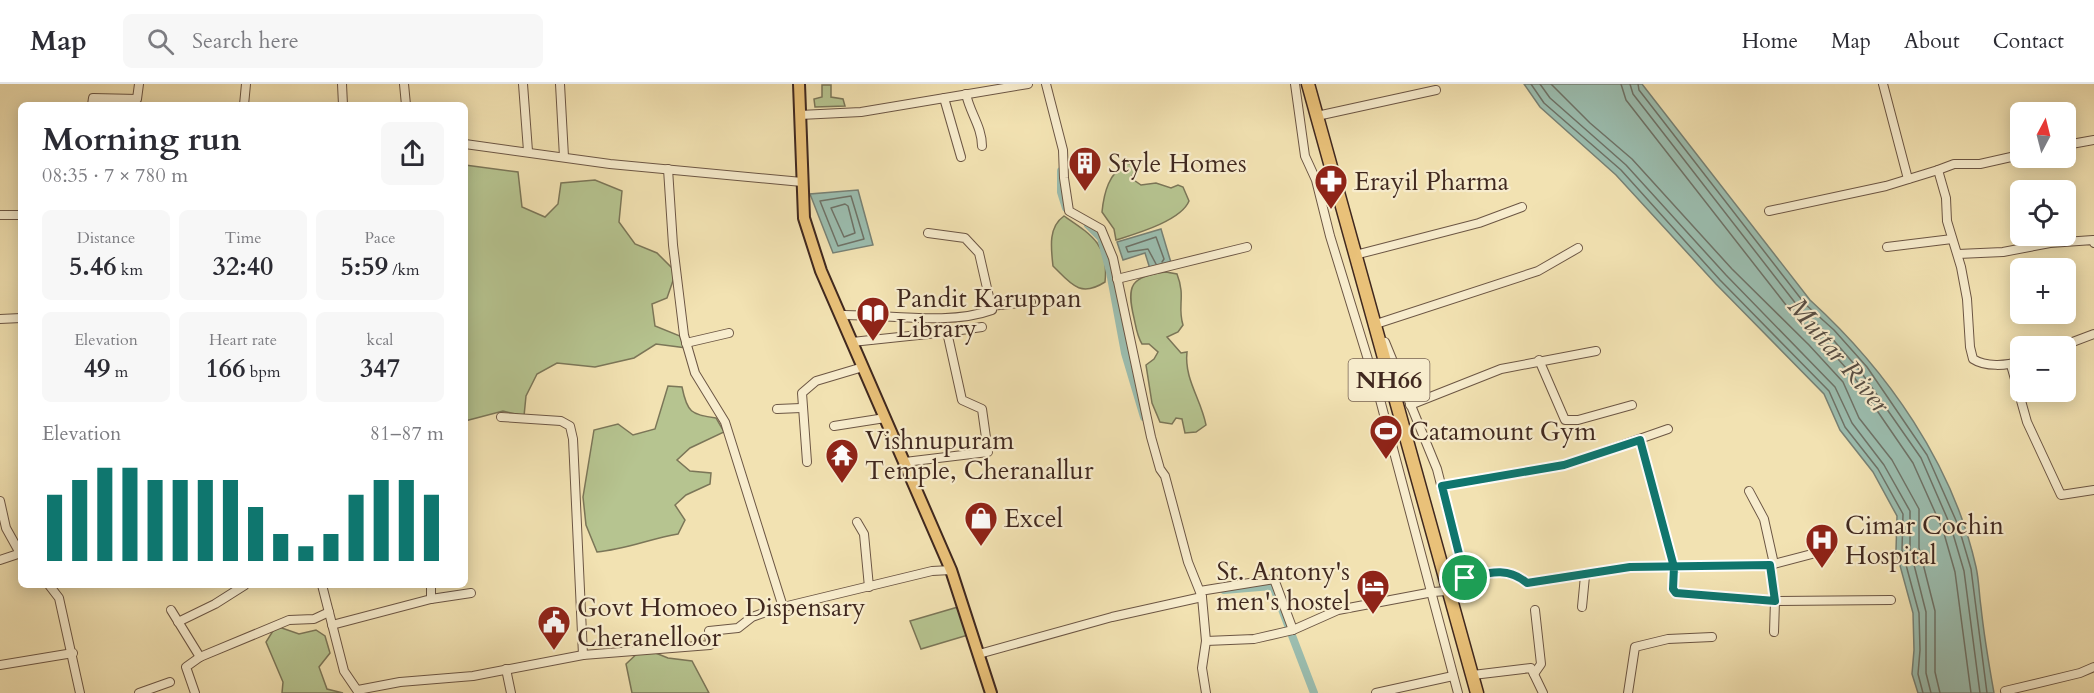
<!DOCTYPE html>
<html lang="en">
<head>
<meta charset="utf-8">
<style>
	body { margin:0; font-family:Cardo,serif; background:#f7f7f7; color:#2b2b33; height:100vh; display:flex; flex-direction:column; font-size:22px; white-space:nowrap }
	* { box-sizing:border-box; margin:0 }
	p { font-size:20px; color:#7c7c81 }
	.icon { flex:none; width:33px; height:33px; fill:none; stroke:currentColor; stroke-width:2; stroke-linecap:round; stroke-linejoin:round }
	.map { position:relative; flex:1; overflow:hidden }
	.details { position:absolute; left:18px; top:18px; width:450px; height:486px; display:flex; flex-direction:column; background:#fff; border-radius:9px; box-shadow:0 3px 15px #0003 }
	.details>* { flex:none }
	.needle { width:39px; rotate:7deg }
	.tools { position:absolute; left:2010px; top:18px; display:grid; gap:12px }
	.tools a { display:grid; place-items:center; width:66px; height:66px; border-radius:9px; background:#fff; box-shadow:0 3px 15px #0003; font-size:30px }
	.pin { position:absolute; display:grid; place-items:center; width:51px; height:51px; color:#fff; margin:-26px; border:3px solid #fff; border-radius:50%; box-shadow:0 2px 6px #0007 }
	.round { display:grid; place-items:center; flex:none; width:63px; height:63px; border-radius:9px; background:#f7f7f7 }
	.head { display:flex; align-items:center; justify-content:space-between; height:102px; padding:0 24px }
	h1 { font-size:33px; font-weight:600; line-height:45px }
	.figures { display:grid; grid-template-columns:repeat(3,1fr); gap:9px; height:102px; padding:6px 24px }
	.figures div { display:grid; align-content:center; border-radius:9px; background:#f7f7f7; text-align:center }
	.figures b { font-size:26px; font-weight:600 }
	.figures small { font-size:16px; font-weight:400 }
	.figures p { font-size:16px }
	.chart { height:168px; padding:12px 24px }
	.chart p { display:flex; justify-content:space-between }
	.chart svg { width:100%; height:108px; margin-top:6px; stroke:#0f766e; stroke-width:6 }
	header { display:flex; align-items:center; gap:36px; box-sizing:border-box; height:84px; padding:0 30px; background:#fff; border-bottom:2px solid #e1e1e2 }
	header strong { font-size:28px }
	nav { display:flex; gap:33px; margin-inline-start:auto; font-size:21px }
	.search { width:420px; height:54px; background:#f7f7f7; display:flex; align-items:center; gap:15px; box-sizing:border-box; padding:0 21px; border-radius:9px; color:#7c7c81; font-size:22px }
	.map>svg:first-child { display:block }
</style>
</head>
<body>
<header>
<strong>Map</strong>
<div class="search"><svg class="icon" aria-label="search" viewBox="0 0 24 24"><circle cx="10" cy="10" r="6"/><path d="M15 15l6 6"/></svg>Search here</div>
<nav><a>Home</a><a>Map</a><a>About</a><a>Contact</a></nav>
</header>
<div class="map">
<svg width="2094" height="609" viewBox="0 0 2094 609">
	<rect width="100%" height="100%" fill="#f2e2b2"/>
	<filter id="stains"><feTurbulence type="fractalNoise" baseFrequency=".00333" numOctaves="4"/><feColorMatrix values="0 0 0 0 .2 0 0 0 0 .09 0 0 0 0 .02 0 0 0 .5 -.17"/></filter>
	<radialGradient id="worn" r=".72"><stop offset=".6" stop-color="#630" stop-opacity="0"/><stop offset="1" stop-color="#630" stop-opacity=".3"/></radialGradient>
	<g fill="#b6c490" stroke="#7b7658" stroke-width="1.5">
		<polygon points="822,1 831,1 831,13 843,15 845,22 815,23 814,15 822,13"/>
		<path d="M 1127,79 L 1133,81 L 1135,86 L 1131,94 L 1141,101 L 1156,99 L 1171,104 L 1178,101 L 1183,103 L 1189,117 C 1181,137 1135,150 1116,156 L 1114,145 L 1102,128 C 1104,108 1109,89 1127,79 Z"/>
		<polygon points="465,81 518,88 522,123 545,133 558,120 561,99 595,96 622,107 619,138 635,160 657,169 676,188 667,214 652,220 655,242 680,252 687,264 656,260 634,274 595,283 557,279 537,290 526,312 524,332 503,327 465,337"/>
		<path d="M 1064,132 C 1092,151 1109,161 1105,198 C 1080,214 1071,200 1053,182 C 1051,164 1048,143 1064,132 Z"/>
		<path d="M 1166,188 L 1177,190 C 1186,213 1177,222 1183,241 L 1178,248 L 1167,253 L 1181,269 L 1187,268 C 1184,295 1201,315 1206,341 L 1196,348 L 1185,349 L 1182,335 L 1176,334 L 1172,340 L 1160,338 L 1152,319 L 1146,281 L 1154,275 L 1158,268 L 1149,260 L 1142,260 C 1137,252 1136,243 1134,234 C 1126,201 1131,192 1166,188 Z"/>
		<path d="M 668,302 L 682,303 C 687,328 691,331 716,334 L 724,348 L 690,364 L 677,376 L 690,387 L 711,389 L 710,400 L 686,411 L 675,421 L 685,436 L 678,450 C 650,455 625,465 597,468 L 586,441 L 583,413 L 594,346 L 618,340 L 633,351 L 655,345 Z"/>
		<polygon points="958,523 968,551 921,565 910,537"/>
		<polygon points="276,542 299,550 316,546 325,552 330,569 319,583 327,605 343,609 282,609 283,598 266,558"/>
		<polygon points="643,564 668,574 692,577 709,609 632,609 626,580"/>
	</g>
	<g fill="#9bbdaf" stroke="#778175" stroke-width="1.5">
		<path d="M 1524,0 L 1642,0 L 1810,216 C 1887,286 1953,380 1976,483 C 1979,496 1979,510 1981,523 C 1984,552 1989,581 1994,609 L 1918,609 L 1912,590 L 1914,566 L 1913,529 L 1896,467 L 1897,432 L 1873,388 L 1840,346 L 1824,310 L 1716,200 L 1616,91 L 1540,23 Z"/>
		<polygon points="858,106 873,161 833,169 810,110"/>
		<polygon points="1161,145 1172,182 1151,188 1145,169 1123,176 1117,158"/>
	</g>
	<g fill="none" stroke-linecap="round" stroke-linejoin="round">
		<g stroke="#6e7267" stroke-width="1.5">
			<polyline points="1531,0 1544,19 1621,86 1720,196 1829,307 1845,343 1878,385 1903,430 1902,466 1919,529 1920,566 1918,590 1923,609"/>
			<polyline points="1540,0 1550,14 1626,81 1726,191 1835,303 1852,339 1884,381 1910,427 1910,465 1926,528 1926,589 1931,609"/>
			<polyline points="1551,0 1590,39 1632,75 1732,185 1809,261 1843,298 1859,334 1892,376 1919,425 1919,464 1935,527 1935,588 1940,609"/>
			<polyline points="1621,0 1626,16 1793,230 1822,257 1854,293 1913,379 1943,446 1955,488 1971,609"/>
			<polyline points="1630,0 1633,10 1800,225 1829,251 1861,288 1921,374 1951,443 1964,487 1980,609"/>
			<polyline points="1638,0 1639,6 1805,220 1834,246 1867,283 1927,371 1958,441 1971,485 1987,609"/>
			<polygon points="851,112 864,155 838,162 820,117"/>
			<polygon points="845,120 848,122 855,149 844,153 831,124"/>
			<polyline points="1156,180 1148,165 1128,168 1126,163 1156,153 1164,175 1162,178"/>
		</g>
		<g stroke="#9bbdaf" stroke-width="8">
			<polyline points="1061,87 1061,108 1066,124"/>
			<polyline points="1088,141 1101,154 1110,188 1125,269 1144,333"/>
			<polyline points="1224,506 1273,502 1314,609"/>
		</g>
		<defs>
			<g id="minor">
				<polyline points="342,0 343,21"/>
				<polyline points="404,0 406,21"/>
				<polyline points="523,0 528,67"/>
				<polyline points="560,0 564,73"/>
				<polyline points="1046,0 1063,66 1064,94 1069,127 1101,145 1113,174 1151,353 1160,385 1165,392 1188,478 1202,513 1206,557 1202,584 1206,609"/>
				<polyline points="1295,0 1305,72 1316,96 1330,152 1378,308 1458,609"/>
				<polyline points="1883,0 1908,95"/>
				<path d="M 966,10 C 970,29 982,43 982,62"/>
				<polyline points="944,14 961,73"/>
				<polyline points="92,21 93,14 137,15 139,0"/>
				<polyline points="244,21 246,0"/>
				<polyline points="800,31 861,28 1028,0"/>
				<polyline points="1317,32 1436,6"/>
				<polyline points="465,60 610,80 802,98"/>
				<polyline points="2066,61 2094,56"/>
				<path d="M 2020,71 L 1980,80 L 1954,80 L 1938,86 L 1946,114 L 1947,137 L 1961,183 L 1967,215 L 1970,263 L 1973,275 C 1985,283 2007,282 2020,277"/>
				<polyline points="668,85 673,161 684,251 695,289 725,338 783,523"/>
				<polyline points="1769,127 1886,102 1938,86"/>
				<polyline points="0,131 21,131"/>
				<polyline points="1887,163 1952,155"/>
				<polyline points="1958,170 2003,168 2050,159 2093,156 2094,159"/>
				<polyline points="1355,171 1479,139 1522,123"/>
				<polyline points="1117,195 1247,163"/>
				<polyline points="990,222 1031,218"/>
				<path d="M 840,231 C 887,230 948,242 992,226 L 979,169 L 965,154 L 928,149"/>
				<polyline points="0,235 21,234"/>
				<polyline points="1373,241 1538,187 1578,164"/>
				<polyline points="947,248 982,243"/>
				<polyline points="852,258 947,248 962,316 982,325 988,368 905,378"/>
				<polyline points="686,259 729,249"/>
				<polyline points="2062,262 2094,250"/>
				<polyline points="1539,276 1565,336 1578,336 1632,321"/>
				<polyline points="2011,281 2027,338 2061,411 2094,406"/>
				<polyline points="1410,321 1501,285 1596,267"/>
				<polyline points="777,325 801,324"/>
				<polyline points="501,333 561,337 570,342 573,355 583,571"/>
				<polyline points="834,342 885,334"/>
				<polyline points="1640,356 1674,483 1673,505 1676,509 1764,517 1891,516"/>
				<polyline points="807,378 802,309 816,297 863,283"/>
				<polyline points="1442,402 1565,381 1668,345"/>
				<polyline points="1749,407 1764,435 1774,480"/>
				<polyline points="0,417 6,444 21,471"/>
				<polyline points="857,438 864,450 869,503"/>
				<polyline points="0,476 18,470"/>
				<polyline points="1770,481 1775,517 1774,548"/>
				<path d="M 1465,494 C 1488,489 1508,483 1527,499 L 1630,483 L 1770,481 L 1831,465"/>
				<polyline points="49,501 59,514 80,609"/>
				<polyline points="322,501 344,587 359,609"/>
				<polyline points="1200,507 1274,495 1293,546"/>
				<polyline points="431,515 471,509"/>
				<polyline points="1582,523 1585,492"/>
				<polyline points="171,526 200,573"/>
				<polyline points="178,538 215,520 245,501"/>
				<polyline points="332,541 431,515 431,501"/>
				<polyline points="1206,557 1254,555 1293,546 1338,526 1433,508 1460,506 1465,494 1437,385 1385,258"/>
				<polyline points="979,570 1112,533 1202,513"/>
				<polyline points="0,581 73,569"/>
				<polyline points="506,585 511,609"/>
				<polyline points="1534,590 1541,580 1535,526"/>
				<polyline points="1473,591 1531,584 1543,609"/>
				<polyline points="358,606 400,598 473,592 583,571 710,561 709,547 738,544 752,533 775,525 932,487 951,486"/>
				<polyline points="2005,607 2080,589 2094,583"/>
				<polyline points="139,609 170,598"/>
				<polyline points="195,609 186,583 200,573 289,536 314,535 329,528"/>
				<polyline points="1376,609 1453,592"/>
				<polyline points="1628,609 1635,563 1668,555 1712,553"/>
			</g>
			<polyline id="major" points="799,0 804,134 821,187 951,486 991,609"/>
			<polyline id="highway" points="1308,0 1477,609"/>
		</defs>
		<use href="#minor" stroke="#6c5644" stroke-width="10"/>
		<use href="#major" stroke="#40281f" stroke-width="14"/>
		<use href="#highway" stroke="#40281f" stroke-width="15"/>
		<use href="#minor" stroke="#f7eccd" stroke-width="8"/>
		<use href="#major" stroke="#e9c179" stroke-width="10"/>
		<use href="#highway" stroke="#e9c179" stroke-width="12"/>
	</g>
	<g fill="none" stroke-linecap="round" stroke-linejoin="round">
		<defs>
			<path id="route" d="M 1465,494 C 1488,489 1507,482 1527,499 L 1630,483 L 1770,481 L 1775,517 L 1676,509 L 1673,505 L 1674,483 L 1640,356 L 1564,381 L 1442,402 L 1465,494"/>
		</defs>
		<use href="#route" stroke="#fff" stroke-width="12"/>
		<use href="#route" stroke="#0f766e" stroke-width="8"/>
	</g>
	<defs>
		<symbol id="building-pin" viewBox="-11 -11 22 30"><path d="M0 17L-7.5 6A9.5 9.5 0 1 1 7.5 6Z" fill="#8f2418" stroke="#f7eccd"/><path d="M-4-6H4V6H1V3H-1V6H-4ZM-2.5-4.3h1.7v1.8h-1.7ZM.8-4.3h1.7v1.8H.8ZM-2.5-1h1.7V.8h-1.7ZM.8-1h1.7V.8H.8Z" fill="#fff"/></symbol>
		<symbol id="pharmacy-pin" viewBox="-11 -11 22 30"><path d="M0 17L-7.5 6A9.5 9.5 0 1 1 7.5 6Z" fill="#8f2418" stroke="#f7eccd"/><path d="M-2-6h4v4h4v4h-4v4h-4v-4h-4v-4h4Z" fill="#fff"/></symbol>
		<symbol id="library-pin" viewBox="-11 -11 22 30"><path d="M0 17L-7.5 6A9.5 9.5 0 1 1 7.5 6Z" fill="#8f2418" stroke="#f7eccd"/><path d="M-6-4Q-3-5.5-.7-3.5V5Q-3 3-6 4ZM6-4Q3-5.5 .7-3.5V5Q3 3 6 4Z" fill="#fff"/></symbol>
		<symbol id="stadium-pin" viewBox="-11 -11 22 30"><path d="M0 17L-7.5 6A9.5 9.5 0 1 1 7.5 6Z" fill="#8f2418" stroke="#f7eccd"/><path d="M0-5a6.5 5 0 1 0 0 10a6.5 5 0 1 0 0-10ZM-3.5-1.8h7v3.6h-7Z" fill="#fff"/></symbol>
		<symbol id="temple-pin" viewBox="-11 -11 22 30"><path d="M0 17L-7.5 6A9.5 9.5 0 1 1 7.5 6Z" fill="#8f2418" stroke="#f7eccd"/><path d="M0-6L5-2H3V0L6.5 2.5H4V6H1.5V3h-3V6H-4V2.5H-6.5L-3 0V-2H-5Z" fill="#fff"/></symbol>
		<symbol id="shop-pin" viewBox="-11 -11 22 30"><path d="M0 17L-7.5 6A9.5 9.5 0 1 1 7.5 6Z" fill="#8f2418" stroke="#f7eccd"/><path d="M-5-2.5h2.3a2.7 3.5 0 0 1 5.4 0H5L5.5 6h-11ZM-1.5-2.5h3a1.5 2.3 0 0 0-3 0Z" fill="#fff"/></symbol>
		<symbol id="hospital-pin" viewBox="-11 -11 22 30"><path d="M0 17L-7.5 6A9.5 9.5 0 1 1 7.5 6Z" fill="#8f2418" stroke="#f7eccd"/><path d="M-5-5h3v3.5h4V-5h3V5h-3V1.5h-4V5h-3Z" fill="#fff"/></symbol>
		<symbol id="hotel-pin" viewBox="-11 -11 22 30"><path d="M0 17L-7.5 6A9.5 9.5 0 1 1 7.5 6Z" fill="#8f2418" stroke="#f7eccd"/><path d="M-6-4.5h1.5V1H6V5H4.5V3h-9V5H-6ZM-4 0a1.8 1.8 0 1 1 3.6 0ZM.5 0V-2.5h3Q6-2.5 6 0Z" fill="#fff"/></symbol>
		<symbol id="civic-pin" viewBox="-11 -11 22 30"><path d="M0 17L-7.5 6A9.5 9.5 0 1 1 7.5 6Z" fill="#8f2418" stroke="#f7eccd"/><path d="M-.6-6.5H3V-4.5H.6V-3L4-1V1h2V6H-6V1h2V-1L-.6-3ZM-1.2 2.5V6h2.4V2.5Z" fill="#fff"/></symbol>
	</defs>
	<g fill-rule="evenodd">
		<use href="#building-pin" x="1066" y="60" width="38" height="52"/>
		<use href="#pharmacy-pin" x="1312" y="78" width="38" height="52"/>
		<use href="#library-pin" x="854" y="210" width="38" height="52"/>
		<use href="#stadium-pin" x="1367" y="328" width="38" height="52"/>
		<use href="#temple-pin" x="823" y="352" width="38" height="52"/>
		<use href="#shop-pin" x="962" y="415" width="38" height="52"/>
		<use href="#hospital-pin" x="1803" y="437" width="38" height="52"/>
		<use href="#hotel-pin" x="1354" y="483" width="38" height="52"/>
		<use href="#civic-pin" x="535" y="519" width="38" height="52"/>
	</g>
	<g text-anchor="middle" stroke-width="4.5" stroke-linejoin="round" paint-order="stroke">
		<rect fill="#f7eccd" stroke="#776353" stroke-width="1.5" x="1348.5" y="275" width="81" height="42" rx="4.5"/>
		<g font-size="24" font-weight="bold" fill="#40281f">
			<text x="1389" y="304">NH66</text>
		</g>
		<g font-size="26" fill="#40281f" stroke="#f7eccd" text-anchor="start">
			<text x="1108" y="88">Style Homes</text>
			<text x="1354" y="106">Erayil Pharma</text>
			<text x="896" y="223">Pandit Karuppan<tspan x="896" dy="30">Library</tspan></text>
			<text x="1409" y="356">Catamount Gym</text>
			<text x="865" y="365">Vishnupuram<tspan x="865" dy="30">Temple, Cheranallur</tspan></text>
			<text x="1004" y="443">Excel</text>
			<text x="1845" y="450">Cimar Cochin<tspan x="1845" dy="30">Hospital</tspan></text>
			<text x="1350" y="496" text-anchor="end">St. Antony's<tspan x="1350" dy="30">men's hostel</tspan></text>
			<text x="577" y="532">Govt Homoeo Dispensary<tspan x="577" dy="30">Cheranelloor</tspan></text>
		</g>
		<g font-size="27" font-style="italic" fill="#574d43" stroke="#f7eccd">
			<text transform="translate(1839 271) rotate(50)" y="9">Muttar River</text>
		</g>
	</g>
	<rect width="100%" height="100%" filter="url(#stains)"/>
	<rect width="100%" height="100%" fill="url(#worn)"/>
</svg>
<div class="tools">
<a><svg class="needle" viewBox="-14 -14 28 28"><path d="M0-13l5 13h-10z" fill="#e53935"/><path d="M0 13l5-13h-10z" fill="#7c7c81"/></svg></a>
<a><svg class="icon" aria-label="locate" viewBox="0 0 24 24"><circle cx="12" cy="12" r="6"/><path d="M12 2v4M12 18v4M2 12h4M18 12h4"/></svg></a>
<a>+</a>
<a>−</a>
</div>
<div class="pin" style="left:1465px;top:494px;background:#1e9e55"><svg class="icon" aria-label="arrive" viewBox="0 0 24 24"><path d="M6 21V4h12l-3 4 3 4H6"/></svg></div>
<section class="details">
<div class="head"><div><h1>Morning run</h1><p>08:35 · 7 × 780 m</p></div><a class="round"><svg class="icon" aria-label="share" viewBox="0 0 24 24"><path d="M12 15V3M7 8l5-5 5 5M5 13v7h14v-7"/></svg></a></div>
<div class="figures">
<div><p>Distance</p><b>5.46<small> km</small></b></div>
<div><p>Time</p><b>32:40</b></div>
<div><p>Pace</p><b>5:59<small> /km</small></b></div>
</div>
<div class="figures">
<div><p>Elevation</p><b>49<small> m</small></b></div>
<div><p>Heart rate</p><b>166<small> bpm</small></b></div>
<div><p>kcal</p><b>347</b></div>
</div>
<div class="chart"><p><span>Elevation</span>81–87 m</p>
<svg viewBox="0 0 160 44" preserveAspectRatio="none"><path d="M5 44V17M15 44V11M25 44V6M35 44V6M45 44V11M55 44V11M65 44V11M75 44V11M85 44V22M95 44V33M105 44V38M115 44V33M125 44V17M135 44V11M145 44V11M155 44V17"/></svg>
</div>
</section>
</div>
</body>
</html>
